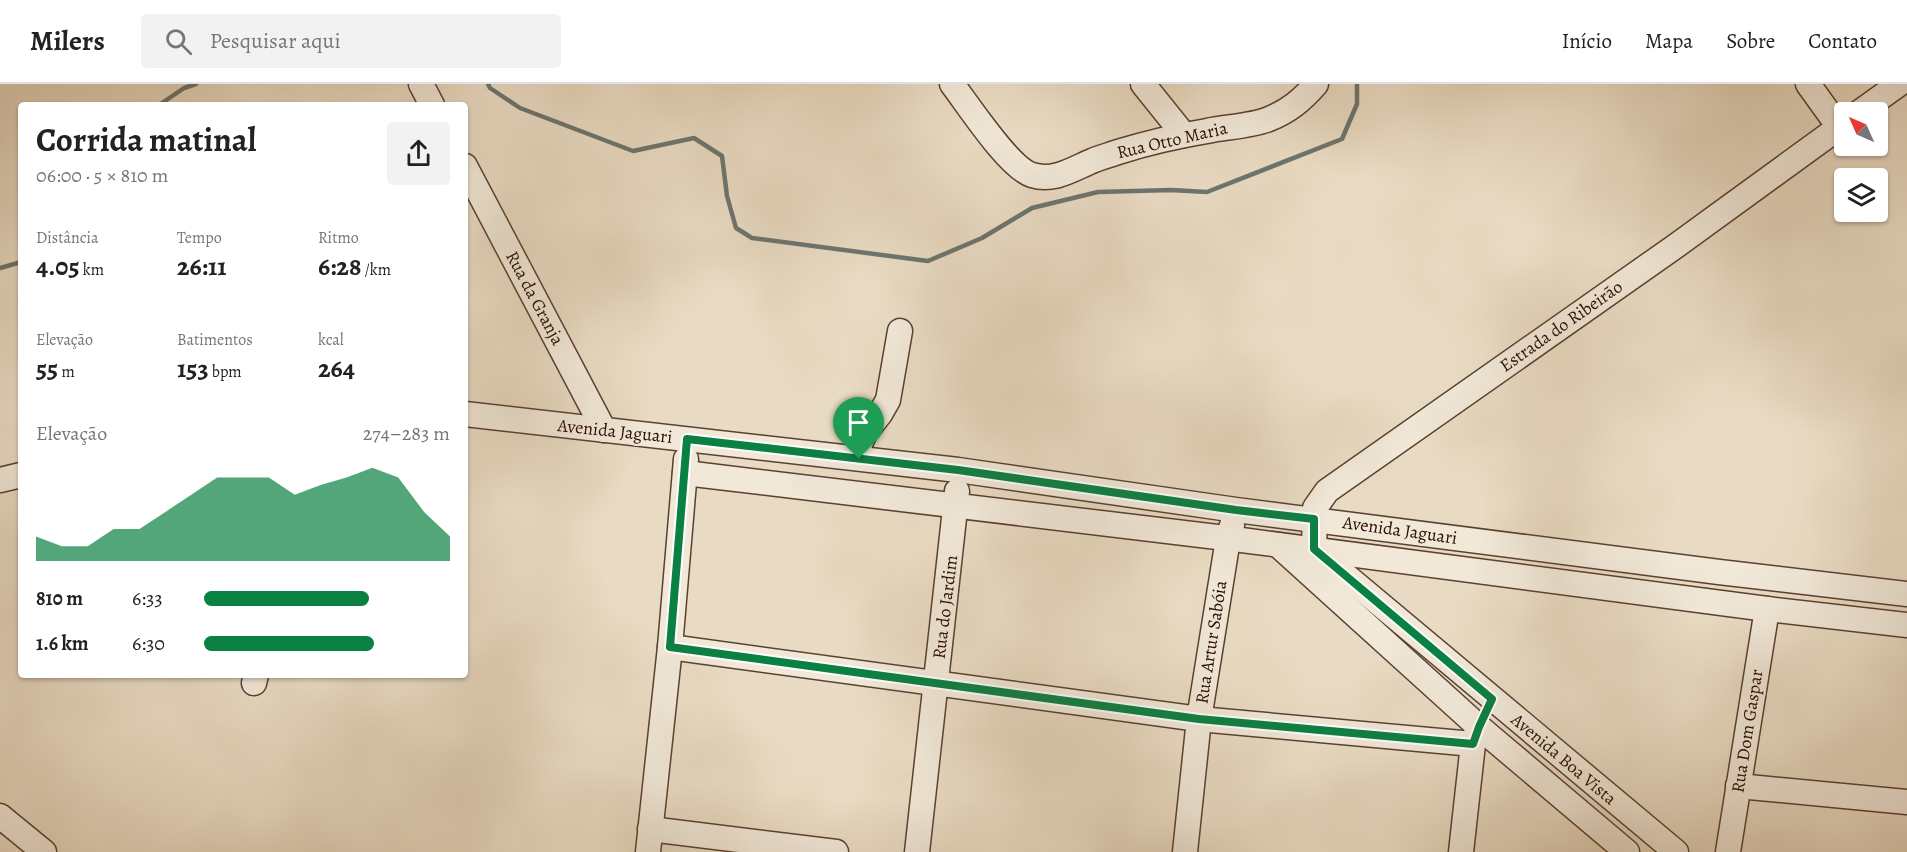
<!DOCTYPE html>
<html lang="pt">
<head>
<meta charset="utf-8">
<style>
	body { margin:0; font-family:Alegreya,serif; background:#f2f2f2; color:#222; height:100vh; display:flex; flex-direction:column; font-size:22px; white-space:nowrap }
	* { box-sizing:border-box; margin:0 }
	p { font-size:20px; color:#767676 }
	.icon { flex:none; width:33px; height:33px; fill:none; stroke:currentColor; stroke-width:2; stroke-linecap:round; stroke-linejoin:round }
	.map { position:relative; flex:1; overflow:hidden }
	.details { position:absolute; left:18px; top:18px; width:450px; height:576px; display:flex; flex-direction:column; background:#fff; border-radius:6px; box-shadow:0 2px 4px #0004 }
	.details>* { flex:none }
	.needle { width:39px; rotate:315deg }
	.tools { position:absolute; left:1834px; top:18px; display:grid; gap:12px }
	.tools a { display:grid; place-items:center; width:54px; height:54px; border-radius:6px; background:#fff; box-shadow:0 2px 4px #0004; font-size:30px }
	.pin { position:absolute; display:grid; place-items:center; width:51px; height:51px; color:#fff; margin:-62px -26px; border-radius:50% 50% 50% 0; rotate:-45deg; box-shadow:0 0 6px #0007 }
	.pin .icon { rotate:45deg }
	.round { display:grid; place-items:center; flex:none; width:63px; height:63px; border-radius:6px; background:#f2f2f2 }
	.overview { display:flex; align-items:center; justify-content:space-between; height:102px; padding:0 18px }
	h1 { font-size:33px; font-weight:700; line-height:45px }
	.figures { display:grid; grid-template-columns:repeat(3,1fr); gap:9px; height:102px; padding:6px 18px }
	.figures div { display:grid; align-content:center }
	.figures b { font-size:26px; font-weight:700 }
	.figures small { font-size:16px; font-weight:400 }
	.figures p { font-size:16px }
	.chart { height:168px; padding:12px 18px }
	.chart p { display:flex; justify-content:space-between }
	.chart svg { width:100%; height:108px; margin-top:6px; fill:#0b8043; opacity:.7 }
	ul { padding:0 18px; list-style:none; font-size:20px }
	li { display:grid; grid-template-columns:96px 72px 1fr; align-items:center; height:45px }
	li i { height:15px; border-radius:8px; background:#0b8043 }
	header { display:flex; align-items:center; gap:36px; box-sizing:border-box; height:84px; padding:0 30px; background:#fff; border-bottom:2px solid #e0e0e0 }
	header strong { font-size:28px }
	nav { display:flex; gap:33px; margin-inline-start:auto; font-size:21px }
	.search { width:420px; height:54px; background:#f2f2f2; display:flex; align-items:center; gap:15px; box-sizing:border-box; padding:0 21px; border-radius:6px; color:#767676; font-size:22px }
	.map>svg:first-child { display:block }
</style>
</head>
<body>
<header>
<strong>Milers</strong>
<div class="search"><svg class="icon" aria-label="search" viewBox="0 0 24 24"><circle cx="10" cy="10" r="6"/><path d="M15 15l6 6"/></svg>Pesquisar aqui</div>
<nav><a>Início</a><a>Mapa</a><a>Sobre</a><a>Contato</a></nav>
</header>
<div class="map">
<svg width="1907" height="768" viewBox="0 0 1907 768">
	<rect width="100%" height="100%" fill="#e9dbc3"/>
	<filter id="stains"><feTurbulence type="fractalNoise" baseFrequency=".00333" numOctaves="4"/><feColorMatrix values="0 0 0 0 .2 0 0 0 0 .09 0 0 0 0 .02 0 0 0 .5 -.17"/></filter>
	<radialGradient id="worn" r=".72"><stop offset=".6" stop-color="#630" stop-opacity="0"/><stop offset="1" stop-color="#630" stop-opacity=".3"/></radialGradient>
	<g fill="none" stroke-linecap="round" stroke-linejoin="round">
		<g stroke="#6c756e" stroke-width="4.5">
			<polyline points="488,0 490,4 520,24 633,67 694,54 722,72 727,112 736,144 752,154 928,177 982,154 1032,124 1098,108 1171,106 1207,108 1342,55 1357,20 1357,0"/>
			<polyline points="163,21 162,19 184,4 196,0"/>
			<polyline points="0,184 21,178"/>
		</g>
		<defs>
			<g id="minor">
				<polyline points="421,0 432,21"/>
				<path d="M 952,0 C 969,22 1009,84 1032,91 C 1054,98 1073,85 1092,77 C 1101,73 1110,71 1118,68 C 1147,59 1177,52 1207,47 C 1226,43 1252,42 1269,35 C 1289,27 1302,16 1316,0"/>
				<polyline points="1143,0 1184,51"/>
				<polyline points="1808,0 1839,43"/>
				<polyline points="1860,28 1899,0"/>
				<polyline points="465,82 604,346"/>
				<polyline points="465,330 958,386 1236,426 1719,488 1907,510"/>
				<polyline points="859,374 859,362 865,349 880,330 888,316 900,247"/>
				<polyline points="685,389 1234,455 1767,525 1907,541"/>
				<polyline points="0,396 21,391"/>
				<polyline points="1278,461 1479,643 1627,768"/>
				<polyline points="670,563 1199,635 1473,660"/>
				<polyline points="254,599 256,591"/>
				<polyline points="1738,702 1907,718"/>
				<polyline points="0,732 44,768"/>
				<polyline points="650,745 836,768"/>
				<polyline points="648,768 670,563 686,375"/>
				<polyline points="917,768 957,407"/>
				<polyline points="1185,768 1199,635 1228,455 1232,441"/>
				<polyline points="1461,768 1473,660 1477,647"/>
				<polyline points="1676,768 1314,465 1315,424 1327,407 1673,164 1845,39"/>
				<polyline points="1728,768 1767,525"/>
			</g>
		</defs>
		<use href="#minor" stroke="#5a4031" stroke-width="27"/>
		<use href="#minor" stroke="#f1e8d8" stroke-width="24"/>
	</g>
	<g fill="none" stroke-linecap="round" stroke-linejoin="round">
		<defs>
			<polygon id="route" points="687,355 958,386 1236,426 1314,435 1314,465 1492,615 1479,643 1473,660 1199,635 670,563"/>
		</defs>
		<use href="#route" stroke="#fff" stroke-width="12"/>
		<use href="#route" stroke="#0b8043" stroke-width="8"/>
	</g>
	<g text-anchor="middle" stroke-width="4.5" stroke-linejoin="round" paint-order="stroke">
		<g font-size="18" fill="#2a0c00" stroke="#f1e8d8">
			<text transform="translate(1172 56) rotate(-13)" y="6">Rua Otto Maria</text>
			<text transform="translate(535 214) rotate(62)" y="6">Rua da Granja</text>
			<text transform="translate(1561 242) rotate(-35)" y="6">Estrada do Ribeirão</text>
			<text transform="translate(615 347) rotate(6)" y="6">Avenida Jaguari</text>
			<text transform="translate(1400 446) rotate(8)" y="6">Avenida Jaguari</text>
			<text transform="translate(945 523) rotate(-83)" y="6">Rua do Jardim</text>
			<text transform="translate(1211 558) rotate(-81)" y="6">Rua Artur Sabóia</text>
			<text transform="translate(1747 647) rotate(-81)" y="6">Rua Dom Gaspar</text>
			<text transform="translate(1564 675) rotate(40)" y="6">Avenida Boa Vista</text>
		</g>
	</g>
	<rect width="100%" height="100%" filter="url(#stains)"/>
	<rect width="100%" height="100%" fill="url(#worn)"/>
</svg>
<div class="tools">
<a><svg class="needle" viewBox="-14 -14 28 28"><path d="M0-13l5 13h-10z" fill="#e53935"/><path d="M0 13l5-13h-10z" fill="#767676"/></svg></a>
<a><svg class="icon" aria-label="layers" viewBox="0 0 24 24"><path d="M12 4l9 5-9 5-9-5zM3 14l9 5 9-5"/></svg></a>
</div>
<div class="pin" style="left:859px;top:375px;background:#1e9e55"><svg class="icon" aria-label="arrive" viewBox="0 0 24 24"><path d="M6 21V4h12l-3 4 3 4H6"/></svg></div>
<section class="details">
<div class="overview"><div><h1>Corrida matinal</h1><p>06:00 · 5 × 810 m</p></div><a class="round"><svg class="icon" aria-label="share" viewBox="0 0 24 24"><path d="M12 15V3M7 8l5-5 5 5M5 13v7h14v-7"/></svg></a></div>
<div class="figures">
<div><p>Distância</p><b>4.05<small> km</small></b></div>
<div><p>Tempo</p><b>26:11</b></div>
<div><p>Ritmo</p><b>6:28<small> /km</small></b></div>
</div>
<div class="figures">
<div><p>Elevação</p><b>55<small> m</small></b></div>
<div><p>Batimentos</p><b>153<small> bpm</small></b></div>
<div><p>kcal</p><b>264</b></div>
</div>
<div class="chart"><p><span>Elevação</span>274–283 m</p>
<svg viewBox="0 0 160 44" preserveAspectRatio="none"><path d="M0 44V34L10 38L20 38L30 31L40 31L50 24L60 17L70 10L80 10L90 10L100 17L110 13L120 10L130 6L140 10L150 24L160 34V44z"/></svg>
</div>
<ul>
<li><b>810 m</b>6:33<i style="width:67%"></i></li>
<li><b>1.6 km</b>6:30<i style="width:69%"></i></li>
</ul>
</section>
</div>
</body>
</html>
